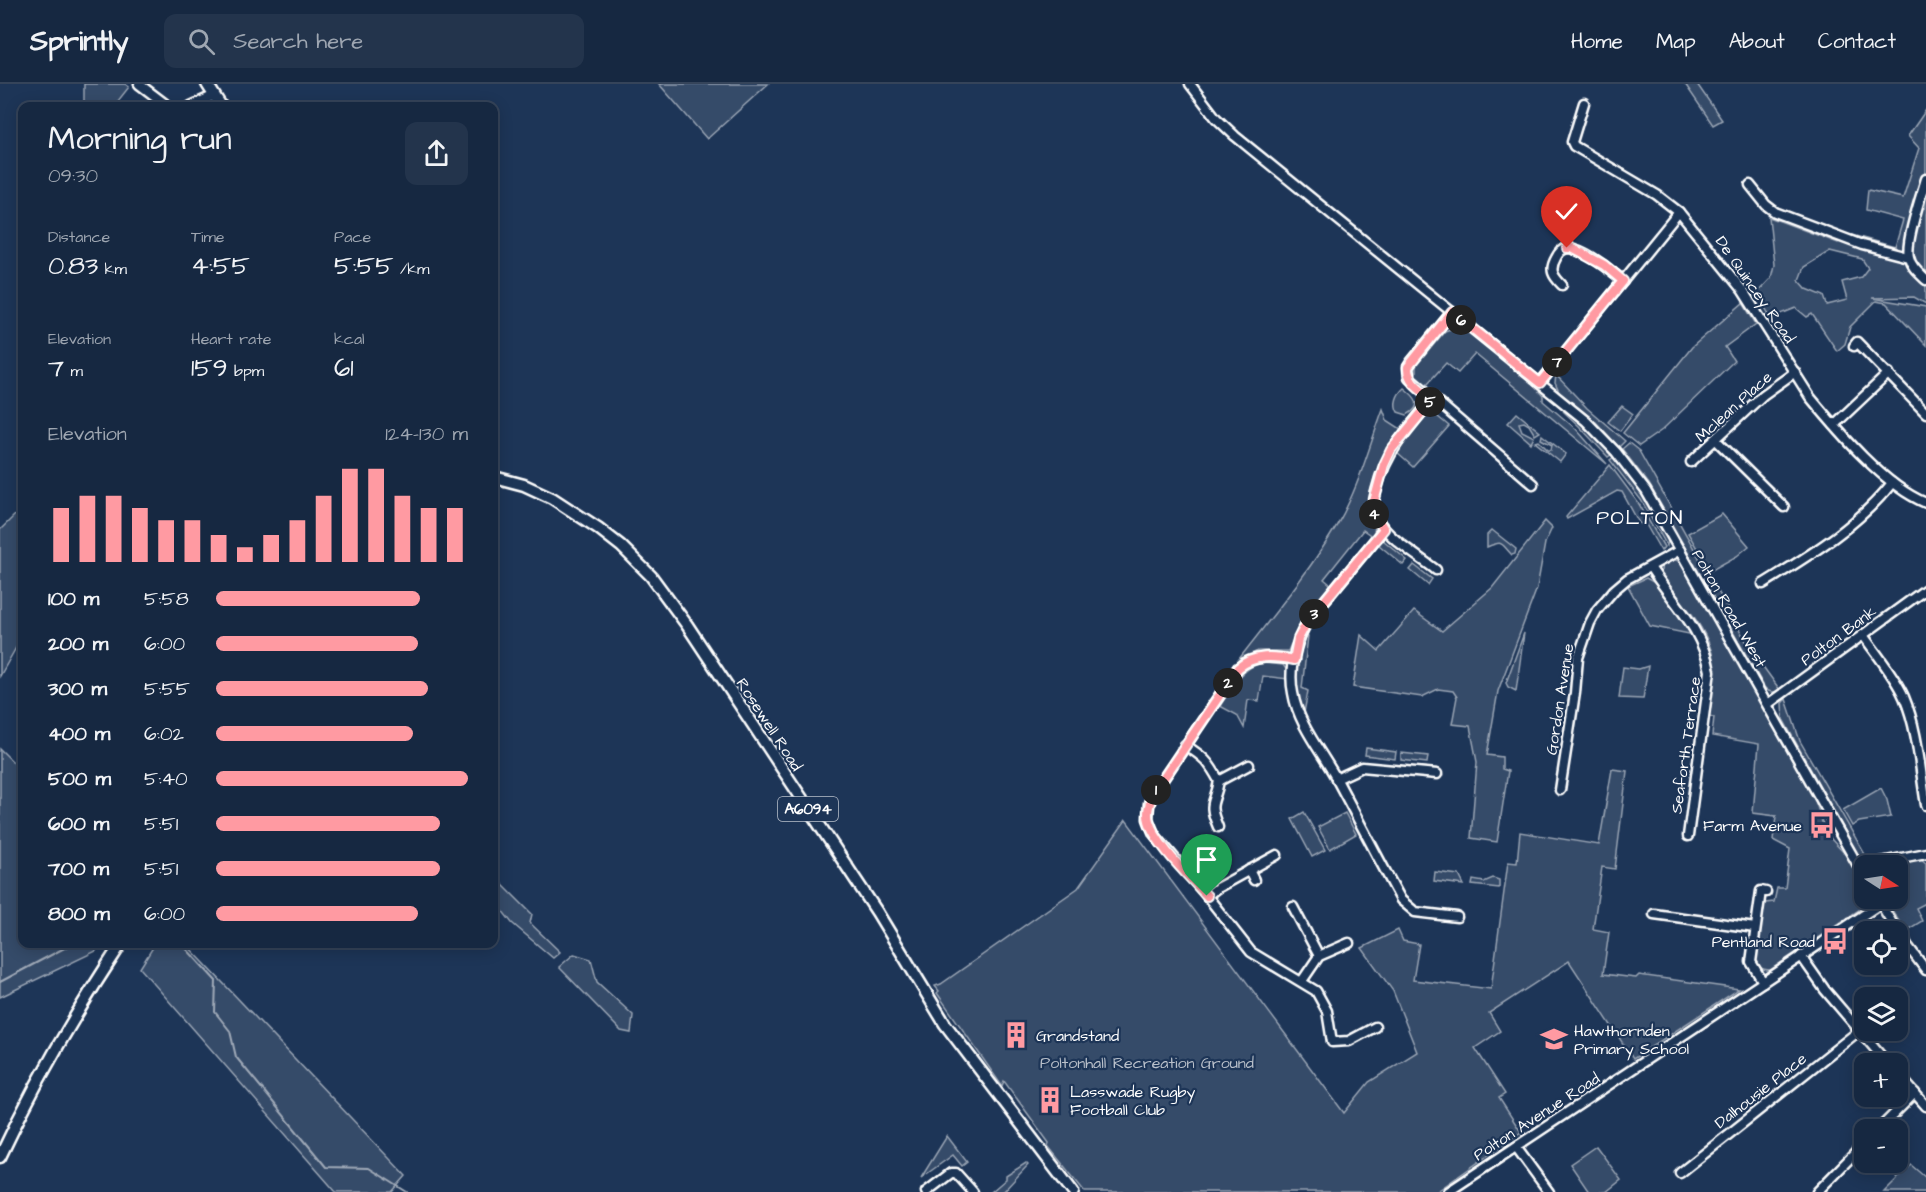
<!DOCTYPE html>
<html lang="en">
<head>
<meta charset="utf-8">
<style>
	body { margin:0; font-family:"Architects Daughter",sans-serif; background:#23344c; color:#f1f3f6; height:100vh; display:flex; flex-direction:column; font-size:22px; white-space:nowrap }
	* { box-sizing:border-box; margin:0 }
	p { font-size:20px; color:#9ea6b1 }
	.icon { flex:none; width:33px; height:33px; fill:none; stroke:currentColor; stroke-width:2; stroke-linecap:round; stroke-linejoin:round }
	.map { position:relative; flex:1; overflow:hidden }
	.panel { position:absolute; left:18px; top:18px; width:480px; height:846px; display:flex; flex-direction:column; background:#162841; border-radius:12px; box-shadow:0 3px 15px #0003,0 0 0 2px #35445a }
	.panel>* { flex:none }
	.needle { width:39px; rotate:102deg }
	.controls { position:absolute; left:1854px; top:771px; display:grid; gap:12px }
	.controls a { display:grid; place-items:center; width:54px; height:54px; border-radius:12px; background:#162841; box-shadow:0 3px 15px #0003,0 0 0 2px #35445a; font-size:30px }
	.pin { position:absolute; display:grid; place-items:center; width:51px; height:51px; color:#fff; margin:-62px -26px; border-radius:50% 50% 50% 0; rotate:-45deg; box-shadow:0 0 6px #0007 }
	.pin .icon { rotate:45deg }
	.km { position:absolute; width:30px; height:30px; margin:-15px; border-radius:50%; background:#222; color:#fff; font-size:16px; line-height:30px; text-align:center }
	.round { display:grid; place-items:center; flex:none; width:63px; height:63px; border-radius:12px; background:#23344c }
	.head { display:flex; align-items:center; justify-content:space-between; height:102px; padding:0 30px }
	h1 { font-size:33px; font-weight:600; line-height:45px }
	.metrics { display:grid; grid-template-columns:repeat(3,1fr); gap:9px; height:102px; padding:6px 30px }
	.metrics div { display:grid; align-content:center }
	.metrics b { font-size:26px; font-weight:600 }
	.metrics small { font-size:16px; font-weight:400 }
	.metrics p { font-size:16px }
	.chart { height:168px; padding:12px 30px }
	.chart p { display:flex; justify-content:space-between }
	.chart svg { width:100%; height:108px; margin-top:6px; stroke:#ff9aa2; stroke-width:6 }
	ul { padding:0 30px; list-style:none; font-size:20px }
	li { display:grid; grid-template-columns:96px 72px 1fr; align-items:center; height:45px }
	li i { height:15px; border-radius:8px; background:#ff9aa2 }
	header { display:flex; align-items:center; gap:36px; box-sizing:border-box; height:84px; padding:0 30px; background:#162841; border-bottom:2px solid #35445a }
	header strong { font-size:28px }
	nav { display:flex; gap:33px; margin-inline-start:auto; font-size:21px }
	.search { width:420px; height:54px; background:#23344c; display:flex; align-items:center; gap:15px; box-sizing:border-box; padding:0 21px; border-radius:12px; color:#9ea6b1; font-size:22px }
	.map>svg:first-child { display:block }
</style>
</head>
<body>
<header>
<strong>Sprintly</strong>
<div class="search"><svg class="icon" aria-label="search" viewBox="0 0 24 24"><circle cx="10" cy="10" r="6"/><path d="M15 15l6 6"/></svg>Search here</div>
<nav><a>Home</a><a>Map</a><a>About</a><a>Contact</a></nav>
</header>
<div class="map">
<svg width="1926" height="1108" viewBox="0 0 1926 1108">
	<rect width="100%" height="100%" fill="#1d3557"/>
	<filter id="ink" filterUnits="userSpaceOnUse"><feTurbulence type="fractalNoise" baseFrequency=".0167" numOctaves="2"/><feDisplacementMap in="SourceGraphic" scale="12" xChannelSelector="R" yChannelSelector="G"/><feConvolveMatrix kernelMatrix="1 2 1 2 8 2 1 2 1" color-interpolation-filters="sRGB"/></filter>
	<g filter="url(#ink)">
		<g fill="#364b69" stroke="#9aa5b4" stroke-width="1.5" fill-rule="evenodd">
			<polygon points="84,0 125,0 129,3 114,22 84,22"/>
			<polygon points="659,0 768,0 707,55"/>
			<polygon points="1685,0 1697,0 1722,36 1713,41"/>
			<path d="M 1926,26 L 1926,220 L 1914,213 L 1872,214 L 1926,223 L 1926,261 L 1886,219 L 1876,217 L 1850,243 L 1845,260 L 1837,267 L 1812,230 L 1807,233 L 1796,224 L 1771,234 L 1757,209 L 1771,194 L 1774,181 L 1769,133 L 1838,159 L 1852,151 L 1895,163 L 1903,136 L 1866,126 L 1868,106 L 1903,114 L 1919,64 L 1908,52 ZM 1830,167 L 1862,175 L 1868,184 L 1861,193 L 1842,198 L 1847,216 L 1827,221 L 1824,212 L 1807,205 L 1799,196 L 1804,183 Z"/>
			<polygon points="1743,219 1756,240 1725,263 1734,277 1662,346 1639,362 1623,349 1692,263"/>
			<polygon points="1456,243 1468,247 1529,296 1543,312 1543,317 1576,345 1607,380 1475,270 1458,289 1446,279 1427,300 1423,300 1416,295 1416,282 1445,247"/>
			<polygon points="1556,291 1587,324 1625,357 1619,363 1595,337 1559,308 1555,299"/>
			<path d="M 1404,304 C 1416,313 1424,322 1407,331 L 1398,328 C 1393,320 1397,310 1404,304 Z"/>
			<polygon points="1622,322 1633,330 1620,347 1608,338"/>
			<path d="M 1383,325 L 1387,336 L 1401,345 C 1398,350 1393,355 1390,360 C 1383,371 1370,404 1369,417 C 1368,431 1380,440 1372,452 L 1363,446 L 1324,495 L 1330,500 L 1329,507 L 1300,544 L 1293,560 L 1291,560 L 1288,567 L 1258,567 L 1239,575 C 1273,531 1309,488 1337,441 C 1358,406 1369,363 1383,325 Z"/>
			<polygon points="1563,327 1577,335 1612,370 1608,373 1579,342"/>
			<polygon points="1429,328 1432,328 1449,342 1413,383 1397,369"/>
			<polygon points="1517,329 1540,348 1535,351 1529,341 1524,338 1519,339 1522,347 1534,353 1531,359 1508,339"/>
			<polygon points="1542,351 1566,370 1560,378 1535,358 1539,357 1548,366 1551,366 1552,361 1541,355"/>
			<path d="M 1629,359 L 1639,367 L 1751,566 L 1780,606 C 1774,609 1769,609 1765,604 L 1649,400 L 1622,365 Z"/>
			<polygon points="1614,373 1636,400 1668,455 1667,462 1641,416 1610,376"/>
			<polygon points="1610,381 1639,420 1664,463 1661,467 1645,439 1641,440 1639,439 1622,408 1617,407 1567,435 1566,433"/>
			<polygon points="22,424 22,553 0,592 0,446"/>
			<polygon points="1722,430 1749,462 1737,472 1710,487 1688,449"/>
			<polygon points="1545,437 1552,444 1545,459 1537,504 1498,607 1487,671 1502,673 1502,685 1508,687 1497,758 1471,754 1477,678 1470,642 1452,640 1457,613 1453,607 1438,605 1422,613 1353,603 1361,551 1379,567 1414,527 1442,547 1492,504"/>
			<path d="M 1492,446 L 1516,465 L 1515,470 L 1512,471 C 1500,459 1504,456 1487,463 L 1487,451 Z"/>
			<polygon points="1383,456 1407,476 1403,481 1379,461"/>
			<path d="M 1676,476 L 1682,479 L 1814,713 L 1822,738 L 1831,755 L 1846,771 L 1862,797 L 1860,800 L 1865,815 L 1863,823 L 1770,886 C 1761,886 1758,883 1755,874 L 1763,822 L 1765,819 L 1774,818 L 1777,804 L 1785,804 L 1790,765 L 1773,756 L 1776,732 L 1753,729 L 1759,660 L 1712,652 L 1714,633 L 1708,632 C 1710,616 1716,597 1714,581 C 1713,563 1702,544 1692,530 C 1683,516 1648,494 1666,477 Z"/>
			<polygon points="1414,481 1432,495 1428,501 1410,486"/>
			<polygon points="1646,494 1655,499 1691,548 1689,550 1650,542 1628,502"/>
			<polygon points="1524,549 1516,607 1508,603 1506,599"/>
			<path d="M 1305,551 L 1308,552 L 1302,604 L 1308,607 L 1304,629 C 1290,606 1296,576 1305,551 Z"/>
			<path d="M 1262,579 L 1283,581 L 1286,585 L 1286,591 L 1289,591 L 1288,595 L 1263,592 L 1259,617 L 1248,616 L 1244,644 L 1237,631 L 1220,622 C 1232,605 1241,583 1262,579 Z"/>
			<polygon points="1648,582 1643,615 1619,614 1623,583 1639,585"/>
			<polygon points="1786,615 1800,657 1871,781 1864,782 1783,635 1782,619"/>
			<polygon points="1366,664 1396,668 1395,675 1365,671"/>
			<polygon points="0,665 22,687 22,860 100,860 96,867 0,913"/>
			<polygon points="1401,669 1428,672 1427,679 1401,676"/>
			<polygon points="1612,685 1627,687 1615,785 1602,783 1593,845 1609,848 1603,890 1636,894 1639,891 1739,905 1633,975 1569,877 1489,929 1500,947 1475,964 1505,1010 1499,1014 1521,1048 1436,1108 1085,1108 1048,1062 1049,1059 1004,997 1002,1002 937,909 939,907 935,902 941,900 1078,804 1126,736 1344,1029 1369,998 1417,968 1393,907 1362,864 1398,846 1403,857 1419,860 1413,896 1491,905 1508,778 1517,779 1520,748 1599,761"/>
			<polygon points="1881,704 1887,716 1891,733 1859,738 1852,742 1843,726"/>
			<polygon points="1304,728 1325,766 1312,773 1292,735"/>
			<polygon points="1345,729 1356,750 1330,765 1318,743"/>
			<polygon points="1917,775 1921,775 1926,779 1926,819 1916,824 1922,837 1907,846 1912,858 1885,815 1898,814 1898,782 1896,780"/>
			<polygon points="1435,788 1459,791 1464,801 1434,797"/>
			<polygon points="1493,794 1499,796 1499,804 1472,801 1473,796 1484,798"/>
			<polygon points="502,800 532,830 530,839 560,868 553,874 512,839 494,816 494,805"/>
			<polygon points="155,860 186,860 406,1092 392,1108 336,1108 140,884"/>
			<polygon points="574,870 591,875 597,898 633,931 631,949 621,947 559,883"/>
			<polygon points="947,1052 967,1078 962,1082 953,1071 921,1094"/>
			<polygon points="1596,1062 1621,1096 1606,1108 1589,1108 1570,1080"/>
			<polygon points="1026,1079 1028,1081 1003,1108 991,1108 1006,1095 1006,1092"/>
			<polygon points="1911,1081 1926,1094 1926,1108 1884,1108"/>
		</g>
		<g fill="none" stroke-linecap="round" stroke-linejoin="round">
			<g stroke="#a0aab8" stroke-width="2">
				<polyline points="182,860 216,897 215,928 230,947 236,973 326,1083 369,1084 407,1108"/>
				<polyline points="0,898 72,860"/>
			</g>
			<defs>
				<g id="minor">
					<polyline points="139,0 168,22"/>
					<polyline points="1190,0 1216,34 1235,52 1586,337 1616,368 1646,407 1864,792"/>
					<path d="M 1584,19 L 1572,58 L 1574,62 L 1657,111 L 1679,128 L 1743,207 L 1810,313 C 1839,348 1884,402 1926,419"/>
					<polyline points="191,22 213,12"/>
					<path d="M 1926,95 C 1921,112 1905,158 1909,173 C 1911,183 1919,189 1926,196"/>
					<polyline points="1750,101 1766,121 1775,128 1862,161 1908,173"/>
					<path d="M 1562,201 C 1553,192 1549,186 1556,174 C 1559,168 1561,166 1567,164 C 1584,164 1610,186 1623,197"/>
					<polyline points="1452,228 1411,278 1408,283 1409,293 1533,400"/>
					<polyline points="1854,262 1857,258 1926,329"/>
					<polyline points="1540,299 1679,128"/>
					<path d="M 1433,315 C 1409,343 1386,368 1377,404 C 1374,415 1371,425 1377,435 C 1388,454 1418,472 1436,486"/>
					<polyline points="1834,341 1889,289"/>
					<polyline points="1716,356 1784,423"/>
					<polyline points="1691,378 1763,311 1795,288"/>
					<path d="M 1384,445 L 1307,538 C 1296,559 1288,585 1293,609 C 1298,640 1321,667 1336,694 C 1358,735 1379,776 1401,816 L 1415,828 L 1457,833"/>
					<path d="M 1650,483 C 1673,519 1701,542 1710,587 L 1688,752"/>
					<path d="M 1763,500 C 1810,471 1857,443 1892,399"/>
					<path d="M 1863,551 C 1877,571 1894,591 1904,613 C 1918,646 1920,686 1926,721"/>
					<path d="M 1294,576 C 1274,573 1254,570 1238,584 L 1153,710 L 1149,719 L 1148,735 L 1154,750 L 1207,812 L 1251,868 L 1316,907 L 1327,927 L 1332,958 L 1349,957 L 1375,943"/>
					<polyline points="1768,620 1926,505"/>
					<path d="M 1185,661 C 1204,673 1209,678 1219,697"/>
					<polyline points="1336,695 1362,683 1437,690"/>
					<polyline points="1560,706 1575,609 1578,574 1590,539 1597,526 1614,506 1627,495 1680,466"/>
					<path d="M 1218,743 C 1207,717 1215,721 1219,697 L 1249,681"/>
					<polyline points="1882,782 1881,778 1926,769"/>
					<polyline points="1249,786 1254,796"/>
					<polyline points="1207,812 1217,804 1277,771"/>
					<polyline points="1877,814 1900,852 1926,886"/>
					<polyline points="1293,823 1319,872"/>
					<polyline points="1654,830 1755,844"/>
					<polyline points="1801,872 1825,906 1888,980"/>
					<polyline points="1302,897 1319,872 1349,859"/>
					<polyline points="1763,898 1751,878 1761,807 1766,808"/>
					<polyline points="1898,990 1926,1022"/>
					<polyline points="1878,1046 1915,1009"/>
					<polyline points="1516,1063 1549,1108"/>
					<polyline points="1680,1089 1860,946"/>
					<polyline points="926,1108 951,1089 956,1089 973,1108"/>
					<polyline points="1448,1108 1880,820"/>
					<polyline points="1817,1108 1864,1060"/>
				</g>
				<g id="major">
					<polyline points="207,0 221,22"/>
					<polyline points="494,393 524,401 552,414 598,444 621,462 651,492 687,541 877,828 945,940 1073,1108"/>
					<path d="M 0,1073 C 35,998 76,928 121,860"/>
				</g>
			</defs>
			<use href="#minor" stroke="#fff" stroke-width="13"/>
			<use href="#major" stroke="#fff" stroke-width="15"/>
			<use href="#minor" stroke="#1d3557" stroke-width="8"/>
			<use href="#major" stroke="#1d3557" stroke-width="10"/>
		</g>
	</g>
	<g fill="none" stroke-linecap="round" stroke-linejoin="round" filter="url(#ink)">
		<defs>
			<path id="route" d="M 1207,812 C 1191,794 1155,760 1149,737 C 1146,728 1150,718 1153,710 L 1238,584 C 1254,570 1274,572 1294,576 L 1298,555 L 1307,538 L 1384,445 L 1374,429 L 1373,421 L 1384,381 L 1391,366 L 1433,315 C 1422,306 1407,298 1408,283 L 1452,228 L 1540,299 L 1623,197 L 1604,181 L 1572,164 L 1567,164"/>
		</defs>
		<use href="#route" stroke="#fff" stroke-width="12"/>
		<use href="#route" stroke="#ff9aa2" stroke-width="8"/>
	</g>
	<defs>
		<symbol id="bus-bare" viewBox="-9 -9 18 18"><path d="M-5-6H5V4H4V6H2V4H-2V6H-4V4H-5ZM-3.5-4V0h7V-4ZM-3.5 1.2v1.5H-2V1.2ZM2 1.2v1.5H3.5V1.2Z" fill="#ff9aa2" stroke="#1d3557" stroke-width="2.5" paint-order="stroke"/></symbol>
		<symbol id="building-bare" viewBox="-9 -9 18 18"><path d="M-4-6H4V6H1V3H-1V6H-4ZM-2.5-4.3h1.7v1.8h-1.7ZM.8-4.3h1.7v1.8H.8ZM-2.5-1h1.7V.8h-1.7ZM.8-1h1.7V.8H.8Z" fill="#ff9aa2" stroke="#1d3557" stroke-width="2.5" paint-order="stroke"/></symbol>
		<symbol id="school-bare" viewBox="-9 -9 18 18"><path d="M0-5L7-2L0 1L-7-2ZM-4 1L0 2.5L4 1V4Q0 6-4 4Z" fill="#ff9aa2" stroke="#1d3557" stroke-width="2.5" paint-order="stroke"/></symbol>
	</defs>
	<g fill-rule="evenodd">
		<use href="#bus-bare" x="1803" y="722" width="38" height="38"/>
		<use href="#bus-bare" x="1816" y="838" width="38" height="38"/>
		<use href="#building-bare" x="997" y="932" width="38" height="38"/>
		<use href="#school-bare" x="1535" y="936" width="38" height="38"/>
		<use href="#building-bare" x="1031" y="997" width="38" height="38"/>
	</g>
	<g text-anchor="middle" stroke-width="4.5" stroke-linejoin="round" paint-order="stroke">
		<rect fill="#1d3557" stroke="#bbc2cd" stroke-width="1.5" x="778" y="713" width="60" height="24" rx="4.5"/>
		<g font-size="15" font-weight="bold" fill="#fff">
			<text x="808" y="730">A6094</text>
		</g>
		<g font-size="16" fill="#fff" stroke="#1d3557">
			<text transform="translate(1756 205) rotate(55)" y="6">De Quincey Road</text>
			<text transform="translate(1733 322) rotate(-42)" y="6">Mclean Place</text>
			<text transform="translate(1730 524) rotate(60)" y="6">Polton Road West</text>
			<text transform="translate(1838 551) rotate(-36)" y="6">Polton Bank</text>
			<text transform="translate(1559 615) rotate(-81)" y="6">Gordon Avenue</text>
			<text transform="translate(770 640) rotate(57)" y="6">Rosewell Road</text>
			<text transform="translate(1685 661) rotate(-82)" y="6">Seaforth Terrace</text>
			<text transform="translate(1760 1006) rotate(-38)" y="6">Dalhousie Place</text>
			<text transform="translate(1536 1032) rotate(-33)" y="6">Polton Avenue Road</text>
		</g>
		<g font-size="16" fill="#fff" stroke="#1d3557" text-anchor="start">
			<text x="1802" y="747" text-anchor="end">Farm Avenue</text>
			<text x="1815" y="863" text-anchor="end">Pentland Road</text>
			<text x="1574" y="952">Hawthornden<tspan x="1574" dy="18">Primary School</tspan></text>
			<text x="1036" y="957">Grandstand</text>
			<text x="1070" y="1013">Lasswade Rugby<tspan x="1070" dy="18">Football Club</tspan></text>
		</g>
		<g font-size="16" fill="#b9c0ca" stroke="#1d3557">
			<text x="1147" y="984">Poltonhall Recreation Ground</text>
		</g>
		<g font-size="20" letter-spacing="1.5" fill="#fff" stroke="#1d3557">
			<text x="1640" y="440">POLTON</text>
		</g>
	</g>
</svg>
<div class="controls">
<a><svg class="needle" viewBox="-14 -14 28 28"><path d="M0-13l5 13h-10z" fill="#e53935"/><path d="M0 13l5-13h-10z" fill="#9ea6b1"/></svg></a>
<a><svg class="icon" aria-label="locate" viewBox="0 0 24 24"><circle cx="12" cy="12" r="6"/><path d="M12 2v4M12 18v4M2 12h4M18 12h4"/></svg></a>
<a><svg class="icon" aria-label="layers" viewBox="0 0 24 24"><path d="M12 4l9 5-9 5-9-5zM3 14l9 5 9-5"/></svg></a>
<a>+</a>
<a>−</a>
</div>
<div class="pin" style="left:1207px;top:812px;background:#1e9e55"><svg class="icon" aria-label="arrive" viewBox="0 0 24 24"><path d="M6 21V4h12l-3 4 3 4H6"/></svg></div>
<div class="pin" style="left:1567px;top:164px;background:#d93025"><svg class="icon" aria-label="check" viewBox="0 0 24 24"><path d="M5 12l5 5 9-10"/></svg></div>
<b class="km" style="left:1156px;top:706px">1</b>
<b class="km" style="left:1228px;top:599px">2</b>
<b class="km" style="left:1314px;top:530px">3</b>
<b class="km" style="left:1374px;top:430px">4</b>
<b class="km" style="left:1430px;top:318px">5</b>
<b class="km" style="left:1461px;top:236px">6</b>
<b class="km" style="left:1557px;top:278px">7</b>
<section class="panel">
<div class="head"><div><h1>Morning run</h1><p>09:30</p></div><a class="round"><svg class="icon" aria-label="share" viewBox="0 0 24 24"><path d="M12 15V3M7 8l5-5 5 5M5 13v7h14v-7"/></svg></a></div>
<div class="metrics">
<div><p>Distance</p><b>0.83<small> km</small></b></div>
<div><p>Time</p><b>4:55</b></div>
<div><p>Pace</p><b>5:55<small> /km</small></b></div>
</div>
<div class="metrics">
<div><p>Elevation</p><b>7<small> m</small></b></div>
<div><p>Heart rate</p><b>159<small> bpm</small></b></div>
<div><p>kcal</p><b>61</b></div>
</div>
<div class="chart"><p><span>Elevation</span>124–130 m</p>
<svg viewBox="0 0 160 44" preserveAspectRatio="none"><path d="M5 44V22M15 44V17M25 44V17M35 44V22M45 44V27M55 44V27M65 44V33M75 44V38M85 44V33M95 44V27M105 44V17M115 44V6M125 44V6M135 44V17M145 44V22M155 44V22"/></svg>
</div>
<ul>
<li><b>100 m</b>5:58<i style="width:81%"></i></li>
<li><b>200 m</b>6:00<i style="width:80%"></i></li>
<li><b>300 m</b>5:55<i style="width:84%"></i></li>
<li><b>400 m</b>6:02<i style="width:78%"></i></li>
<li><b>500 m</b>5:40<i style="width:100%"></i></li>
<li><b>600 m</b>5:51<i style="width:89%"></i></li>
<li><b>700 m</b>5:51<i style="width:89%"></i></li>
<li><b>800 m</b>6:00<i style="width:80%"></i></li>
</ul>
</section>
</div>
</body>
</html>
